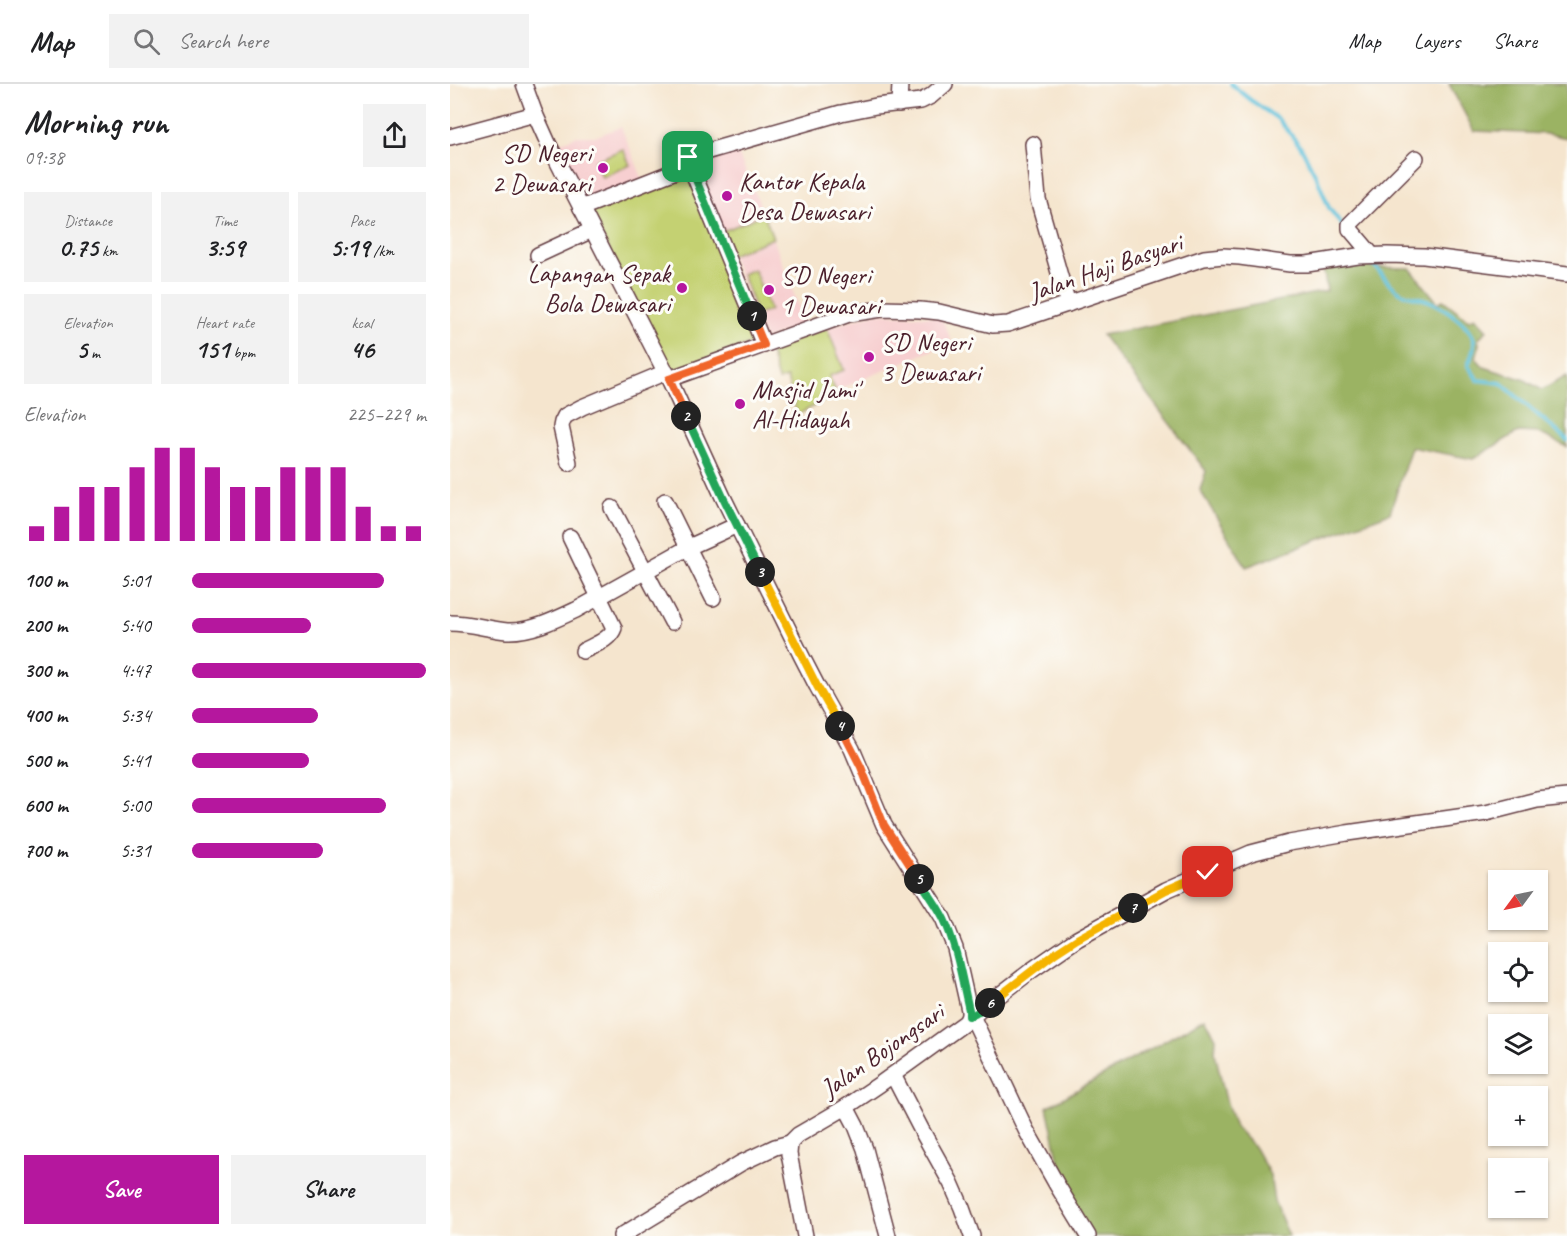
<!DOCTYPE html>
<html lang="en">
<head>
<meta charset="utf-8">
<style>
	body { margin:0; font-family:Caveat,sans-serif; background:#f2f2f2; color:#202124; height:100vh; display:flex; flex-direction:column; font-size:22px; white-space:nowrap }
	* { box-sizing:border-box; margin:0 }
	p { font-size:20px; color:#757577 }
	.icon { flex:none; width:33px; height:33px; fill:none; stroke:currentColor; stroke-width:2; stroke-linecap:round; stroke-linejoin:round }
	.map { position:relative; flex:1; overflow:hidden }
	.sheet { display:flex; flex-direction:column; background:#fff; width:450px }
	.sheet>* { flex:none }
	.needle { width:39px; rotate:237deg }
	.controls { position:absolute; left:1038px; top:786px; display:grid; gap:12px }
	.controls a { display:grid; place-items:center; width:60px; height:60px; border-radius:0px; background:#fff; box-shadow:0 2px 4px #0004; font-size:30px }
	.pin { position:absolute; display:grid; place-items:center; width:51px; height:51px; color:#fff; margin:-26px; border-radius:12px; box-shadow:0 3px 9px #0006 }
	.km { position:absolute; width:30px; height:30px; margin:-15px; border-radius:50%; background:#222; color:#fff; font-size:16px; line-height:30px; text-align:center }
	.round { display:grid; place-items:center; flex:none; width:63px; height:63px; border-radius:0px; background:#f2f2f2 }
	.headline { display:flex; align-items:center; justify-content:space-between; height:102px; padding:0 24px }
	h1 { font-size:33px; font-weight:700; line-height:45px }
	.stats { display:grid; grid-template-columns:repeat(3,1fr); gap:9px; height:102px; padding:6px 24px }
	.stats div { display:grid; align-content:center; border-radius:0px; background:#f2f2f2; text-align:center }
	.stats b { font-size:26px; font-weight:700 }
	.stats small { font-size:16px; font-weight:400 }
	.stats p { font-size:16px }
	.chart { height:168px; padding:12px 24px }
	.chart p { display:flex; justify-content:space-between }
	.chart svg { width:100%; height:108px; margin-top:6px; stroke:#b5179e; stroke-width:6 }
	.cta { display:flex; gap:12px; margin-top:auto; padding:12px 24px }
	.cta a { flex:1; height:69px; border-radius:0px; background:#b5179e; color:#fff; font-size:24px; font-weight:700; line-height:69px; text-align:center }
	.cta a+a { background:#f2f2f2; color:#202124 }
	ul { padding:0 24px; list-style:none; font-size:20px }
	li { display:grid; grid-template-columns:96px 72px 1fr; align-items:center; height:45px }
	li i { height:15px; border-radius:8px; background:#b5179e }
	header { display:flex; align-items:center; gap:36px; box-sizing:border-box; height:84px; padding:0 30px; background:#fff; border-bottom:2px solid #e0e0e0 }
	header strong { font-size:28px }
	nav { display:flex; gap:33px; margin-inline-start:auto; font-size:21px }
	.search { width:420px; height:54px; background:#f2f2f2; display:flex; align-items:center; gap:15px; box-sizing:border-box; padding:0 21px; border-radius:0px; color:#757577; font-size:22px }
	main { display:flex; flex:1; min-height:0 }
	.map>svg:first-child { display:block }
</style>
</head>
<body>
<header>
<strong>Map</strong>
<div class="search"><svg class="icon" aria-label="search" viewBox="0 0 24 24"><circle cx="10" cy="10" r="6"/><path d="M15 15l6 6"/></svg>Search here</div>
<nav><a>Map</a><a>Layers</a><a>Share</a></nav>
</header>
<main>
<section class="sheet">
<div class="headline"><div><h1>Morning run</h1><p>09:38</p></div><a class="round"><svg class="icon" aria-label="share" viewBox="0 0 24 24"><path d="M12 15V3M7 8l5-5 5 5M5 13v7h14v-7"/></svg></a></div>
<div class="stats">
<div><p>Distance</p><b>0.75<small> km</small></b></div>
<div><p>Time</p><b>3:59</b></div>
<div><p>Pace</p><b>5:19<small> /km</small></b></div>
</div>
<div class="stats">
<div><p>Elevation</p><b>5<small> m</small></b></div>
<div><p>Heart rate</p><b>151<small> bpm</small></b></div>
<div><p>kcal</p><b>46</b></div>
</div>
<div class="chart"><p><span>Elevation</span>225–229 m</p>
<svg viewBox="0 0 160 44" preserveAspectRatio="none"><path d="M5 44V38M15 44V30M25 44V22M35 44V22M45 44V14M55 44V6M65 44V6M75 44V14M85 44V22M95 44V22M105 44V14M115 44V14M125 44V14M135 44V30M145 44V38M155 44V38"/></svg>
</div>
<ul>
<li><b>100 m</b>5:01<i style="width:82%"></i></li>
<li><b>200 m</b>5:40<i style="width:51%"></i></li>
<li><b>300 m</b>4:47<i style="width:100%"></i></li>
<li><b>400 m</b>5:34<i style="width:54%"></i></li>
<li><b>500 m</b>5:41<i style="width:50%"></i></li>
<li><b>600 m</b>5:00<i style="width:83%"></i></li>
<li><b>700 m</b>5:31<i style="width:56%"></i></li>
</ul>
<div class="cta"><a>Save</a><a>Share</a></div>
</section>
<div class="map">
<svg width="1117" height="1152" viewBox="0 0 1117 1152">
	<rect width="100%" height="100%" fill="#fdfcf7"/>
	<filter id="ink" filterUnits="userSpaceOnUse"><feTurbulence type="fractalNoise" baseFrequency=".0167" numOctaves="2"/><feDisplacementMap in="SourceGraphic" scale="12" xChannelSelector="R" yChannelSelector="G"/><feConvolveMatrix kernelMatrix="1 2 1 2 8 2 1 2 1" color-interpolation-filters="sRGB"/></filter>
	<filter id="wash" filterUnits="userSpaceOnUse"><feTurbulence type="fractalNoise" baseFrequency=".008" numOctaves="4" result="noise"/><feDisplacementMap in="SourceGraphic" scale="24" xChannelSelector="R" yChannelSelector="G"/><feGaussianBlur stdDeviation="1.35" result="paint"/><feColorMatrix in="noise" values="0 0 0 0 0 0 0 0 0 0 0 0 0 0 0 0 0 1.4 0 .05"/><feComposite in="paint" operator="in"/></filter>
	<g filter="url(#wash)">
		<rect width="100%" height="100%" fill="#f5e5ce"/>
		<g fill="#f7cfd0">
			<polygon points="171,43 193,96 134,119 104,61 127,52 147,52"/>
			<polygon points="285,62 314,130 264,150 241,74"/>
			<polygon points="323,154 355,240 315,255 281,171"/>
			<polygon points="425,229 491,233 502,258 385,307 361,249"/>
		</g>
		<g fill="#c4d172" stroke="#87784e" stroke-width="1.5">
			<polygon points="173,65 180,81 152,93 145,77"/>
			<polygon points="238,86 308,257 222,289 138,125"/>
			<polygon points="314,130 323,154 281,171 271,148"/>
			<polygon points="304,185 320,226 307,231 292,190"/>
			<polygon points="377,244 394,286 379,292 387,310 347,331 337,294 328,296 319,264"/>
		</g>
		<g fill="#9bb364" stroke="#726948" stroke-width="1.5">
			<polygon points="999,0 1117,0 1117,54 1099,50 1024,47"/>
			<polygon points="873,182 960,184 988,219 993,216 1019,236 1025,233 1037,246 1028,255 1029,260 1026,274 1034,283 1075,296 1092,306 1117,292 1117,363 1089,349 1068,348 1023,375 961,363 940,429 796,483 750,406 756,387 652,251 877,207"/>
			<polygon points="755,934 766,954 765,969 776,1016 785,1043 805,1064 820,1091 824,1117 839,1152 625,1152 597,1023"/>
		</g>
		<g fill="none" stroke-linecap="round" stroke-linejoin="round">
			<g stroke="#5dc1db" stroke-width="4">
				<polyline points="781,0 802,17 828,35 851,63 867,94 879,124 895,145"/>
				<path d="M 920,176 C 930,188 939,202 952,209 C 961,213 970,213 979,217 C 992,222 1026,244 1024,260 C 1024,267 1020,275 1018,282 L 1028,296 L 1051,299 L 1117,356"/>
			</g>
		</g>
	</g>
	<g filter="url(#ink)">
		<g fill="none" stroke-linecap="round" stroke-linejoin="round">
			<defs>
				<g id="minor">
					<polyline points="74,0 85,30 98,59 219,295 273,413 351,571 367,602 402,665 434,741 493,834 505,864 519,926 519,932 516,938 430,1000 396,1023 348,1051 340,1059 339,1070 355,1152"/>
					<polyline points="449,20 450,0"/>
					<polyline points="0,53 85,30"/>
					<polyline points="583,60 588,115 618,220"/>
					<polyline points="237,74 314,261"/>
					<polyline points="131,124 228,86 230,77 241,72 391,29 426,22 471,17 481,12 495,0"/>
					<polyline points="88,171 142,146"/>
					<polyline points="922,171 900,145 900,140 966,74"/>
					<polyline points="219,295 399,230 432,225 470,226 489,228 543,241 558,240 754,174 773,172 790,173 840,180 857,180 908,172 937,171 974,172 1117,190"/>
					<polyline points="119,379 111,343 112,338 115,332 132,323 216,288"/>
					<polyline points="215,417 263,514"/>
					<polyline points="162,424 222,538"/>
					<path d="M 120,453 L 164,544 C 160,556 144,561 133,567"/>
					<path d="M 0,539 C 19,539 38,545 57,547 C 80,548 105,536 126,526 L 239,463 L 287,441"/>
					<polyline points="519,932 525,930 582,886 627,855 716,806 801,769 839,759 897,749 1036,729 1087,716 1117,713"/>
					<polyline points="522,932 576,1046 607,1101 638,1152"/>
					<polyline points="443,991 472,1047 501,1099 512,1124 522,1152"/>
					<polyline points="396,1023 406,1042 415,1065 438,1152"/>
					<polyline points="171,1152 291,1079 325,1063 340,1059"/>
				</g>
			</defs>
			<use href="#minor" stroke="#643d43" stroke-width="18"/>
			<use href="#minor" stroke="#fff" stroke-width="15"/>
		</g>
	</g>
	<g fill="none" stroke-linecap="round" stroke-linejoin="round" filter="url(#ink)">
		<defs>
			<polyline id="split-1" points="238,73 237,74 302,232"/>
			<polyline id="split-2" points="236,332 219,295 314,261 302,232"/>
			<polyline id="split-3" points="236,332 273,413 310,488"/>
			<polyline id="split-4" points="310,488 367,602 390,642"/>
			<polyline id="split-5" points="390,642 411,683 434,741 469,795"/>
			<path id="split-6" d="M 469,795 C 477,808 487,821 494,835 C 507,863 512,896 519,926 L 519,932 L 525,930 L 540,919"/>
			<polyline id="split-7" points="540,919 604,870 627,855 683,824"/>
			<polyline id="split-8" points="683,824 716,806 758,788"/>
		</defs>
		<use href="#split-1" stroke="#fff" stroke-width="12"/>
		<use href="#split-2" stroke="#fff" stroke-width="12"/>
		<use href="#split-3" stroke="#fff" stroke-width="12"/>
		<use href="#split-4" stroke="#fff" stroke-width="12"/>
		<use href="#split-5" stroke="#fff" stroke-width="12"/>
		<use href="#split-6" stroke="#fff" stroke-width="12"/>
		<use href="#split-7" stroke="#fff" stroke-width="12"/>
		<use href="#split-8" stroke="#fff" stroke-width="12"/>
		<use href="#split-1" stroke="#22a559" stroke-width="8"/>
		<use href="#split-2" stroke="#f0652b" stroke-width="8"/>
		<use href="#split-3" stroke="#22a559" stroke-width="8"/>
		<use href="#split-4" stroke="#f5b400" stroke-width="8"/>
		<use href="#split-5" stroke="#f0652b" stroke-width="8"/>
		<use href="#split-6" stroke="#22a559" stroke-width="8"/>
		<use href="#split-7" stroke="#f5b400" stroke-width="8"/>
		<use href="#split-8" stroke="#f5b400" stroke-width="8"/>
	</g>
	<g fill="#b5179e" stroke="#fdfcf7" stroke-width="2">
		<circle cx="153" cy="84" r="6"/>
		<circle cx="277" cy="112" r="6"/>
		<circle cx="232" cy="204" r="6"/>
		<circle cx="319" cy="206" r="6"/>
		<circle cx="419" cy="273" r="6"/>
		<circle cx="290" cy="320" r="6"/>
	</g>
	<g text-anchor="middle" stroke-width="6" stroke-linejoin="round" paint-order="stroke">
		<g font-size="26" fill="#4a1f2b" stroke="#fdfcf7" text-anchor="start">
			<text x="141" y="78" text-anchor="end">SD Negeri<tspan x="141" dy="30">2 Dewasari</tspan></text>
			<text x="289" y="106">Kantor Kepala<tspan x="289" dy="30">Desa Dewasari</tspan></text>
			<text x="220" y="198" text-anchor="end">Lapangan Sepak<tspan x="220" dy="30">Bola Dewasari</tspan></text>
			<text x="331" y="200">SD Negeri<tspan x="331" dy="30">1 Dewasari</tspan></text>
			<text x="431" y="267">SD Negeri<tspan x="431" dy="30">3 Dewasari</tspan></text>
			<text x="302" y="314">Masjid Jami'<tspan x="302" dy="30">Al-Hidayah</tspan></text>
		</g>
		<g font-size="26" fill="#4a1f2b" stroke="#fdfcf7">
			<text transform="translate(655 183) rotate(-19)" y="9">Jalan Haji Basyari</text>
			<text transform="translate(432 966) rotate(-35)" y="9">Jalan Bojongsari</text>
		</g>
	</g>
</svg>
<div class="controls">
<a><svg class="needle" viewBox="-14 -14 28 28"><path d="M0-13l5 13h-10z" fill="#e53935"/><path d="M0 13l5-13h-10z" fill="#757577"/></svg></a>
<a><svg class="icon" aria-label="locate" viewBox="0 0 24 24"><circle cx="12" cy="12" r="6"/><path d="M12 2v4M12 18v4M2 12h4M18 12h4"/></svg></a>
<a><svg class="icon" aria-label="layers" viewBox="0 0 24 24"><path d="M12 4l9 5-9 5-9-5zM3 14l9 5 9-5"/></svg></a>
<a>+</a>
<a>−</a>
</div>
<div class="pin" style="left:238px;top:73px;background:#1e9e55"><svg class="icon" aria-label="arrive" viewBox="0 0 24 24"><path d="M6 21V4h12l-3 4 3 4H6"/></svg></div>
<div class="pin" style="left:758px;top:788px;background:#d93025"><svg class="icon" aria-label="check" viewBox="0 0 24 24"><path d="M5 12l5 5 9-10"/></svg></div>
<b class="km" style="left:302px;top:232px">1</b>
<b class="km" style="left:236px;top:332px">2</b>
<b class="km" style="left:310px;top:488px">3</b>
<b class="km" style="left:390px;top:642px">4</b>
<b class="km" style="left:469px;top:795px">5</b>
<b class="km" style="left:540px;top:919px">6</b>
<b class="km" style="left:683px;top:824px">7</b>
</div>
</main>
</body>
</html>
